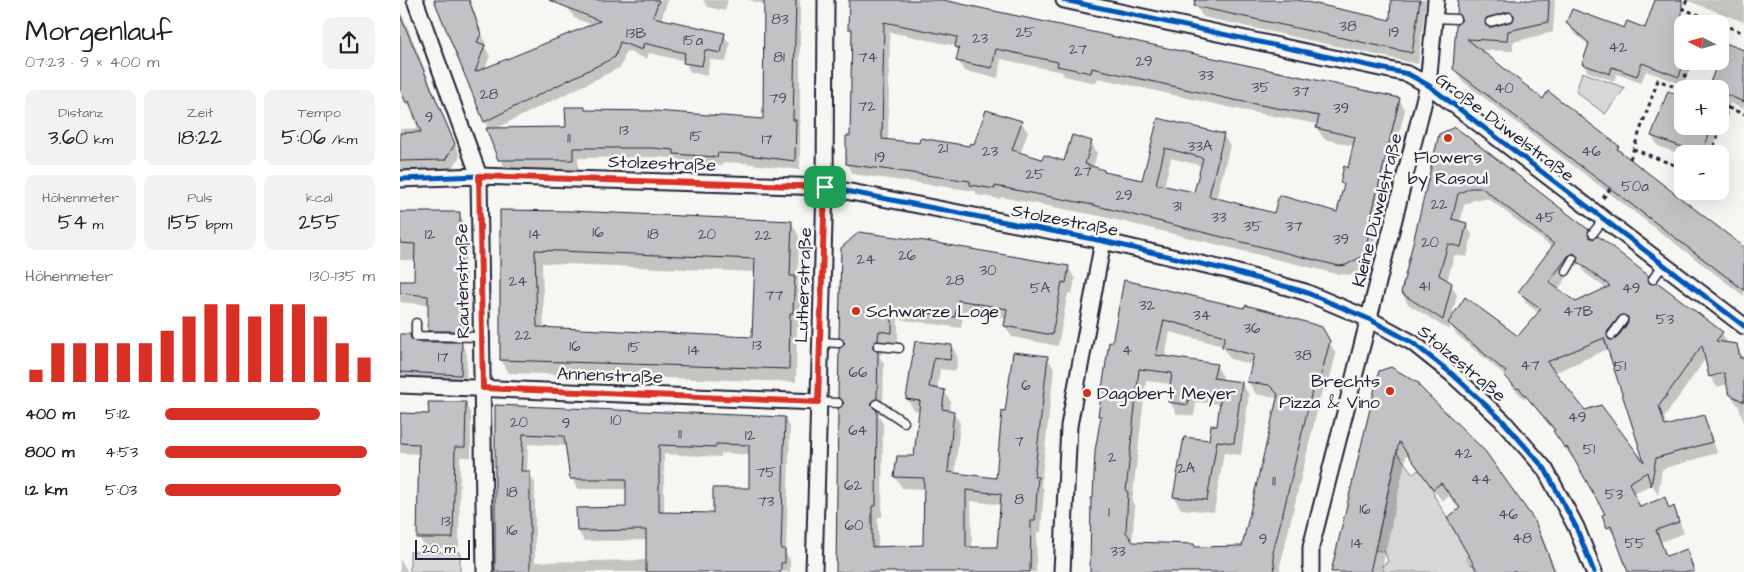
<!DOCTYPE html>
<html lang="de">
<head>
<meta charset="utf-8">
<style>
	body { margin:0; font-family:"Architects Daughter",sans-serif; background:#f2f2f2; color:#222; height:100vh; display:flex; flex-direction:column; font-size:19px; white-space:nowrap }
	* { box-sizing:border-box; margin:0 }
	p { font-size:16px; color:#767676 }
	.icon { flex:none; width:28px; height:28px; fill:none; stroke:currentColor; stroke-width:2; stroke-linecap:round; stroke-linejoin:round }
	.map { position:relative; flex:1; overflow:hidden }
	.side { display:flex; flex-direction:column; background:#fff; width:400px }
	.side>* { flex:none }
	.needle { width:32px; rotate:276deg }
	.tools { position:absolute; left:1274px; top:15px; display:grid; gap:10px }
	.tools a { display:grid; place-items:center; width:55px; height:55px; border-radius:10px; background:#fff; box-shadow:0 5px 20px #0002; font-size:25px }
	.scale { position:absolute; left:15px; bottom:12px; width:55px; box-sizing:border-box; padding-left:5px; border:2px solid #22223b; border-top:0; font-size:14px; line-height:18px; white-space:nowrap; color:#22223b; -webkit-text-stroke:4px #f6f6f2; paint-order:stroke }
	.pin { position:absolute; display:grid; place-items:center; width:42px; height:42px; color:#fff; margin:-21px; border-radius:10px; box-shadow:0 2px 8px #0006 }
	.round { display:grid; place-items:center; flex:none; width:52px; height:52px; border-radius:10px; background:#f2f2f2 }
	.headline { display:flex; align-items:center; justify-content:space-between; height:85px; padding:0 25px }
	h1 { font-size:28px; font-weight:600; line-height:38px }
	.metrics { display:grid; grid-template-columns:repeat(3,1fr); gap:8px; height:85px; padding:5px 25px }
	.metrics div { display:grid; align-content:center; border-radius:10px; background:#f2f2f2; text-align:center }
	.metrics b { font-size:21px; font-weight:600 }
	.metrics small { font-size:14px; font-weight:400 }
	.metrics p { font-size:14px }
	.chart { height:140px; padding:10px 25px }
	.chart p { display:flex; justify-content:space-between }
	.chart svg { width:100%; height:90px; margin-top:5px; stroke:#d93025; stroke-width:6 }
	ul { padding:0 25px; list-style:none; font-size:16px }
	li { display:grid; grid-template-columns:80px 60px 1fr; align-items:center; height:38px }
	li i { height:12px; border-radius:6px; background:#d93025 }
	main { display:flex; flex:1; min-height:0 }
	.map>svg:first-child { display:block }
</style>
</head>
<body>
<main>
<section class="side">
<div class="headline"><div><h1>Morgenlauf</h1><p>07:23 · 9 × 400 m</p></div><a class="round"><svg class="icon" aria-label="share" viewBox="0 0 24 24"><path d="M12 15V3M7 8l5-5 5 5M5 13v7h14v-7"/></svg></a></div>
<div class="metrics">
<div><p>Distanz</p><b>3.60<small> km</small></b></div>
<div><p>Zeit</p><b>18:22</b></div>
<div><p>Tempo</p><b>5:06<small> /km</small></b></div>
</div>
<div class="metrics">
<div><p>Höhenmeter</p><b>54<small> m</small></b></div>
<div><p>Puls</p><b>155<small> bpm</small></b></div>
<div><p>kcal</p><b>255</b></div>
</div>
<div class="chart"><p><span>Höhenmeter</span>130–135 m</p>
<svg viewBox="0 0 160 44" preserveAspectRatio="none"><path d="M5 44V38M15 44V25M25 44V25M35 44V25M45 44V25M55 44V25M65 44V19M75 44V12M85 44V6M95 44V6M105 44V12M115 44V6M125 44V6M135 44V12M145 44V25M155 44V32"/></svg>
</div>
<ul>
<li><b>400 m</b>5:12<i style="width:74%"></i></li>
<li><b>800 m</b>4:53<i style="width:96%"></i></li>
<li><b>1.2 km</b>5:03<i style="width:84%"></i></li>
</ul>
</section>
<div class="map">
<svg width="1344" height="572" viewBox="0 0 1344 572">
	<rect width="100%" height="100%" fill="#f6f6f2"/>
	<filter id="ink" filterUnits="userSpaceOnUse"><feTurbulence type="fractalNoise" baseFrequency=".02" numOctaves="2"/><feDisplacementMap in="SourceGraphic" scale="10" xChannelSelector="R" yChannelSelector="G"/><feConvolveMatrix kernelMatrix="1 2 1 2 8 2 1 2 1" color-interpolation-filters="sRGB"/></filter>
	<g filter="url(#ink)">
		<g fill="#d7d7d7" stroke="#7c7c89">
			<polygon points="1182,72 1225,88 1205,114 1176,92"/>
			<polygon points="997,452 1013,474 1020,469 1033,489 1034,496 1070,554 1066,557 1071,565 1074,563 1078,572 984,572 982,565 988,562 985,552 975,550"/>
			<rect x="10" y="552" width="50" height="20"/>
		</g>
		<g fill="#0003" fill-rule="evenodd">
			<polygon points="35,0 70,0 86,45 85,47 90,56 85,69 193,25 174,18 164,0 268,0 261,20 324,35 330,44 326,62 310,59 307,76 290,72 285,61 249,53 247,59 226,51 221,67 95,129 167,128 184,108 186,112 364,120 365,4 347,0 400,0 400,170 344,163 323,162 322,166 281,163 279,159 258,157 178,158 178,169 105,169"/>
			<polygon points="303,0 328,0 325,11 308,7"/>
			<path d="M 460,0 L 537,0 L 999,99 L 1005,110 L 977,224 L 971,265 L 952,275 L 937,274 L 700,216 L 601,197 L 600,199 L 577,195 L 575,191 L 453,174 L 447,163 L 451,137 L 453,35 L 450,29 ZM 490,32 L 556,46 L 559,52 L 558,60 L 564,71 L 598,78 L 601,59 L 662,72 L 664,76 L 696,83 L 698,78 L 841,110 L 918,124 L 917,128 L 924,139 L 954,146 L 949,169 L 942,182 L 944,187 L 938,213 L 875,215 L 816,199 L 830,146 L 823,135 L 758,119 L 743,182 L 704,173 L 693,168 L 697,153 L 691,142 L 665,163 L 620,154 L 628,132 L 621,122 L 569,148 L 488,141 ZM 771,158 L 802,166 L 795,194 L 764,187 Z"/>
			<polygon points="798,0 892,0 991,22 993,0 1026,0 1018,64 803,17 796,6"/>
			<polygon points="1059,0 1155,0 1153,32 1113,42 1113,51 1079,50 1144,101 1218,146 1223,155 1344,249 1344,296 1061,80 1054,68 1062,21"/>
			<polygon points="1286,0 1344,0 1344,22"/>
			<polygon points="0,9 60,156 51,171 0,172 0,129 18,128 0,85"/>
			<polygon points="1250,17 1282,29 1282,61 1292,61 1284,85 1246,71 1241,83 1217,74 1214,81 1188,72 1183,64 1190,46 1173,32 1168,23 1225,30 1245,29"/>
			<polygon points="1344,52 1344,109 1330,103 1311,154 1282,155 1258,146 1252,136 1268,93 1282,98 1282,126 1320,126 1320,89 1309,89 1320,61"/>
			<path d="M 1040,135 L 1188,230 L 1193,240 L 1248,276 L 1252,284 L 1322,333 L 1328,344 L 1336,345 L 1344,359 L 1344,423 L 1339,407 L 1330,394 L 1328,384 L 1317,387 L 1310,376 L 1306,358 L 1264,418 L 1267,427 L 1303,417 L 1309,428 L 1317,453 L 1262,469 L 1258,495 L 1252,484 L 1234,494 L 1240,508 L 1264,498 L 1270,509 L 1274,507 L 1284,533 L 1261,542 L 1267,557 L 1286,550 L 1296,572 L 1228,572 L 1216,537 L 1208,527 L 1207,514 L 1174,457 L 1172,458 L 1154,431 L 1127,398 L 1124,399 L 1112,386 L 1107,377 L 1056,334 L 1050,324 L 1049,330 L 1008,304 L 1002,293 ZM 1076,199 L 1089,199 L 1153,248 L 1120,292 L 1126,303 L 1139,313 L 1118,337 L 1051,320 L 1057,295 L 1051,284 L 1047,281 L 1054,255 L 1067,257 L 1072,235 L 1066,224 L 1060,223 L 1064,205 ZM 1180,264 L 1185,273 L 1207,289 L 1175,304 L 1158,290 L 1174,267 ZM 1208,349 L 1246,468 L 1184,411 L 1154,373 ZM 1330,370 L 1330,373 L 1312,377 L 1312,375 Z"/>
			<path d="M 101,212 L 391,222 L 399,236 L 398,284 L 402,291 L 400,327 L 397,327 L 396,382 L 109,373 L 101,360 ZM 142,263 L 355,272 L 353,338 L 144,329 Z"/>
			<polygon points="0,214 59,214 65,224 67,341 60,341 67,354 66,384 0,381 0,335 10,336 16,343 36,343 29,330 29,305 0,302 0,282 15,282 15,260 0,260"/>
			<path d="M 442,249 L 668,267 L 675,279 L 672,294 L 668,293 L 658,346 L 612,337 L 605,326 L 607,318 L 564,310 L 561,328 L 498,319 L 498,344 L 485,342 L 484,352 L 479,356 L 484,364 L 483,410 L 478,414 L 483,424 L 482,517 L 478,517 L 478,548 L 524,547 L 525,489 L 502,488 L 495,477 L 516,458 L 520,411 L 514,410 L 507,399 L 516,342 L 552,346 L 558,358 L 556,371 L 540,369 L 537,390 L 544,391 L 551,402 L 549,411 L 553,412 L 560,423 L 555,474 L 597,479 L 606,414 L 647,357 L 654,369 L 641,485 L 644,490 L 641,532 L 637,532 L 636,572 L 437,572 L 444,404 L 440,396 L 445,344 L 441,337 ZM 571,501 L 602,505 L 598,548 L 572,548 Z"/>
			<path d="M 725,282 L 921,328 L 936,354 L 927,391 L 922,390 L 880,566 L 880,572 L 692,572 L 694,500 L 701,420 L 699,416 ZM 770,332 L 823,346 L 830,359 L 853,365 L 848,382 L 856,394 L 878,398 L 843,547 L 796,549 L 732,543 L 735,506 L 732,502 L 746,381 L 772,384 L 770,402 L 777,414 L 794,416 L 796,402 L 821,404 L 818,427 L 774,497 L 781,509 L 814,512 L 824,453 L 841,455 L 849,395 L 842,383 L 822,381 L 823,377 L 816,365 L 765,358 Z"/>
			<polygon points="1019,385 1134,522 1142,536 1156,572 1076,572 1068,557 1071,555 1060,510 1049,496 1042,501 1007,453 982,568 984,572 933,572"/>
			<polygon points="65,403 71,414 71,457 60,457 59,548 25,548 19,537 20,454 0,453 0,414 30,415"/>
			<path d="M 96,407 L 384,418 L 390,428 L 386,554 L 390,560 L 390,572 L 96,572 ZM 128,444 L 167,446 L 172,479 L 178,489 L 227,489 L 228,508 L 178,531 L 184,541 L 247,540 L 247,560 L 135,562 L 135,483 L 129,473 L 127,473 ZM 321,453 L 351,455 L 350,489 L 314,514 L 264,514 L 264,454 L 321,457 Z"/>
			<polygon points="0,559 7,570 7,572 0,572"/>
		</g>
		<g fill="#c2c2c4" stroke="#22223b" fill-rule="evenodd">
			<polygon points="34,0 69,0 81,34 77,42 85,45 75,72 200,21 149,0 259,0 253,17 325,33 321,53 305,50 302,66 283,63 285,53 244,43 242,50 220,42 215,57 84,122"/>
			<polygon points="364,0 396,0 393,120 396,120 395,161 338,154 318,153 317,157 274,154 274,150 252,148 173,148 173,160 98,160 86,128 166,127 165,107 185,107 185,110 255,111 363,119"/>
			<path d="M 449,0 L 543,0 L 1000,98 L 972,213 L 965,255 L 946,265 L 939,266 L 693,205 L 595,186 L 595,189 L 570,185 L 570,181 L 446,164 L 446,136 L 450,136 L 452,29 L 448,29 ZM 484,22 L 557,37 L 555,47 L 559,48 L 556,61 L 592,68 L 596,49 L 658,62 L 657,66 L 691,73 L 692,68 L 834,100 L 919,116 L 916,128 L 955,137 L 948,168 L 944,166 L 940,183 L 944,184 L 937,212 L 879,195 L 874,213 L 809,196 L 824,134 L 758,118 L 742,180 L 704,172 L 704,170 L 685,164 L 692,141 L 672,135 L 664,161 L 644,155 L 642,159 L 612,150 L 622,121 L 586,110 L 574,144 L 570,143 L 569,146 L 520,138 L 519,143 L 482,139 ZM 765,148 L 803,158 L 794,192 L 756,184 Z"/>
			<polygon points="795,0 898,0 990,20 991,0 1020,0 1012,53 794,6"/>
			<path d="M 1058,0 L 1149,0 L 1148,22 L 1108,31 L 1107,41 L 1067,39 L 1143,99 L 1148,91 L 1219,146 L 1217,149 L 1344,247 L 1344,290 L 1053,69 L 1056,25 L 1062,20 L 1057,14 ZM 1108,12 L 1114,15 L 1113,21 L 1091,27 L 1086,26 L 1086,18 Z"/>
			<polygon points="1255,0 1282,0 1282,68 1279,77 1242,63 1237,76 1212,67 1210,74 1182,64 1189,43 1166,23 1172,9 1224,28 1227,21 1245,28"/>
			<polygon points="0,15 55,144 45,160 0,161 0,133 21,132 9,101 6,103 0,88"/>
			<polygon points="1325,43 1344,50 1344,102 1320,92 1320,89 1308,88"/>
			<polygon points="1268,91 1282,97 1282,126 1312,126 1302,154 1251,136"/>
			<path d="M 1055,127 L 1189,230 L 1189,237 L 1193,239 L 1198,236 L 1249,276 L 1249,283 L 1257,282 L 1323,332 L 1316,341 L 1337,344 L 1340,358 L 1344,358 L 1344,402 L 1329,394 L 1324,373 L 1309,377 L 1302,345 L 1259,406 L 1265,426 L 1304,415 L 1312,442 L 1256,458 L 1251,486 L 1247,472 L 1229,483 L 1240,507 L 1265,497 L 1269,509 L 1274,506 L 1279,522 L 1256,530 L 1266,556 L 1287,549 L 1294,572 L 1228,572 L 1211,526 L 1207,528 L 1202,515 L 1205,514 L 1167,447 L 1165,448 L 1153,431 L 1155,430 L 1119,388 L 1117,389 L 1104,375 L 1106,372 L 1048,323 L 1065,297 L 1118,336 L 1141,309 L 1118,292 L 1154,244 L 1082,188 L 1070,188 L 1058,194 L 1052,219 L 1067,223 L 1061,247 L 1048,244 L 1039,275 L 1052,283 L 1043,320 L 1001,293 L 1039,134 ZM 1174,253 L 1178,257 L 1178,262 L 1210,286 L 1176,302 L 1149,282 L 1168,256 ZM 1221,315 L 1228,317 L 1228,323 L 1216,339 L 1209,340 L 1207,332 ZM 1204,338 L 1244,462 L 1201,405 L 1185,410 L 1147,362 Z"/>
			<path d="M 100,210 L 171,211 L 392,221 L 390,276 L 395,276 L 393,313 L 390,313 L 389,369 L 100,360 ZM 135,250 L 355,259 L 352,337 L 137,327 Z"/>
			<polygon points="0,212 60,212 61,331 28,331 28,296 0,293 0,281 14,281 15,244 0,243"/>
			<path d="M 459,232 L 525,241 L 669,266 L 666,283 L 662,282 L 652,335 L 604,326 L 607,309 L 558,300 L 555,317 L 492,308 L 492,333 L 479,331 L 478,340 L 473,345 L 473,349 L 478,352 L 477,398 L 473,401 L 471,404 L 477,411 L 476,506 L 472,506 L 472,547 L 523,545 L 524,478 L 494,477 L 497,456 L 514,456 L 520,401 L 506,399 L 515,341 L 552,345 L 550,360 L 534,358 L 529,387 L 545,390 L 542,409 L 554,411 L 548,472 L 596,478 L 602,411 L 605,412 L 613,352 L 648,356 L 634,477 L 638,477 L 635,521 L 631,521 L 630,572 L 436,572 L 438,409 L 444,403 L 438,397 L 439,349 L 445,343 L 439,337 L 441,248 ZM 566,490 L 601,494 L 597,547 L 566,547 Z"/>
			<path d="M 724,280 L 844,308 L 845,305 L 869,311 L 922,327 L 930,341 L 920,379 L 915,378 L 884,509 L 873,552 L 875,572 L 690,572 L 691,498 L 693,498 L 695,451 L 701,416 L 698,416 L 709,342 L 712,343 ZM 764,320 L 825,336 L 822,347 L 854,355 L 847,382 L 869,385 L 878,394 L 842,546 L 795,547 L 794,544 L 733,542 L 726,532 L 728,492 L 726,491 L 739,369 L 772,373 L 768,402 L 788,405 L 789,390 L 821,393 L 817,426 L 811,425 L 809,440 L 784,437 L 773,497 L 807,500 L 817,441 L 834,443 L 842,382 L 813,378 L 817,364 L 756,355 Z"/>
			<polygon points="0,334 10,334 11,339 16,342 62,342 61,375 0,372"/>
			<polygon points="991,367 1020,384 1019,386 1085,451 1135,521 1155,572 1078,572 1047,518 1060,508 1041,483 1033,489 999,442 970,572 931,572 979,371"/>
			<polygon points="28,402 66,402 65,447 55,447 53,538 17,538 19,444 0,443 0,413 29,414"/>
			<path d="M 95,405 L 385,417 L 381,549 L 385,549 L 385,563 L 381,563 L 381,572 L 246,572 L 246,530 L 177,531 L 176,508 L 226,507 L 226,479 L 170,479 L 164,436 L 123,434 L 121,471 L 130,471 L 130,572 L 95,572 ZM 316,444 L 349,445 L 349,488 L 313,488 L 313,513 L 259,512 L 259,445 L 316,447 Z"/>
		</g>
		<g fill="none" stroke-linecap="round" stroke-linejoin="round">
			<defs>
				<g id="service">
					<polyline points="1035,18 1056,19"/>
					<polyline points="1090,22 1109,17"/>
					<polyline points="1193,233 1203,220"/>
					<polyline points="1166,271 1173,259"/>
					<polyline points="1253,279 1263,265"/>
					<polyline points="16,323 16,336 82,337"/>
					<polyline points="1212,335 1223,320"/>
					<polyline points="420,342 439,343"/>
					<polyline points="478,346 499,348"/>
					<polyline points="418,402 438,403"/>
					<polyline points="477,404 504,422"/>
				</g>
				<g id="minor">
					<polyline points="15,0 79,176 85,572"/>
					<polyline points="664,0 1008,74 1028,85 1344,326"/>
					<polyline points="0,179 79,176 425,187 703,241 827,270 905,292 969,319 1013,343 1052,374 1102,420 1145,469 1176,527 1194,572"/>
					<polyline points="0,385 418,402"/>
					<polyline points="414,572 425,187 426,0"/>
					<polyline points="662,572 669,426 703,241"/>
					<polyline points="911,572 911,547 1028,85 1036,0"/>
				</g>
			</defs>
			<use href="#service" stroke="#22223b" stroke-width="11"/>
			<use href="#minor" stroke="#22223b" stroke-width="19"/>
			<g stroke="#22223b" stroke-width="3" stroke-dasharray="4 4" stroke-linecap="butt">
				<polyline points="1287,0 1283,9 1307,18 1305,24"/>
				<polyline points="1307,18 1344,33"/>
				<polyline points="1328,108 1344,114"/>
				<polyline points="1233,149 1282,168"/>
				<polyline points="1311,154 1328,108 1320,105"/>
				<polyline points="1230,159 1258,80 1280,89 1291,61"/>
				<polyline points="1203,198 1210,189"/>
			</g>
			<use href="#service" stroke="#f6f6f2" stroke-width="8"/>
			<use href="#minor" stroke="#f6f6f2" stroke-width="15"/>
			<defs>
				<g id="cycleway">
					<polyline points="664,0 1008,74 1028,85 1344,326"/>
					<polyline points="0,179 79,176 425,187 703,241 827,270 905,292 969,319 1013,343 1052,374 1102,420 1145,469 1176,527 1194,572"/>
				</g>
			</defs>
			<use href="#cycleway" stroke="#f6f6f2" stroke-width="8"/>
			<use href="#cycleway" stroke="#0057b8" stroke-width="5"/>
		</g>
	</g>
	<g fill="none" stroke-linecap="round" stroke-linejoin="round" filter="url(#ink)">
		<defs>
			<polygon id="route" points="79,176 425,187 418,402 83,388"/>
		</defs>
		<use href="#route" stroke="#fff" stroke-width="10"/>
		<use href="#route" stroke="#d93025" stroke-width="6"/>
	</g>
	<g fill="#c8321e" stroke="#f6f6f2" stroke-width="2">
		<circle cx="1048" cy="138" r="5"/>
		<circle cx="456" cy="311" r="5"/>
		<circle cx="990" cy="391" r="5"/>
		<circle cx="687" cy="393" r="5"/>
	</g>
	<g text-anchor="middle" stroke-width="5" stroke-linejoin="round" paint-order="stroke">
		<g font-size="15" fill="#4a4a5d">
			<text x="380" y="24">83</text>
			<text x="948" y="31">38</text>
			<text x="625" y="37">25</text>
			<text x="994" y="37">19</text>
			<text x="236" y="38">13B</text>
			<text x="580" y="43">23</text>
			<text x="293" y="45">15a</text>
			<text x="1218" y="52">42</text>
			<text x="678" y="54">27</text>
			<text x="379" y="62">81</text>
			<text x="468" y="62">74</text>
			<text x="744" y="66">29</text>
			<text x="806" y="80">33</text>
			<text x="861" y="92">35</text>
			<text x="1104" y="93">40</text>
			<text x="901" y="96">37</text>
			<text x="89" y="99">28</text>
			<text x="378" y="103">79</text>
			<text x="467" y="111">72</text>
			<text x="941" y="113">39</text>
			<text x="29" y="122">9</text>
			<text x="224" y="135">13</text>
			<text x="296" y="141">15</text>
			<text x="169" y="143">11</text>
			<text x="367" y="144">17</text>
			<text x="800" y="151">33A</text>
			<text x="543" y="153">21</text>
			<text x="590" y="156">23</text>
			<text x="1191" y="156">46</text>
			<text x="480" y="162">19</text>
			<text x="683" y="176">27</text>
			<text x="635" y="179">25</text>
			<text x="1235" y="191">50a</text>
			<text x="724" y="200">29</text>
			<text x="1039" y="209">22</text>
			<text x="777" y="211">31</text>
			<text x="819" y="222">33</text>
			<text x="1145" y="222">45</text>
			<text x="853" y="231">35</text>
			<text x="894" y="231">37</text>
			<text x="198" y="237">16</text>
			<text x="30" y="239">12</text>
			<text x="135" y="239">14</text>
			<text x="253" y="239">18</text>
			<text x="307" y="239">20</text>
			<text x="363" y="240">22</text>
			<text x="941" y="244">39</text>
			<text x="1030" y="247">20</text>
			<text x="507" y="260">26</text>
			<text x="466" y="264">24</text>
			<text x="588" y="275">30</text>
			<text x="555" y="285">28</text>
			<text x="118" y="286">24</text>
			<text x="1024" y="291">41</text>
			<text x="640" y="293">5A</text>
			<text x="1231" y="293">49</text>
			<text x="374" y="300">77</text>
			<text x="747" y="310">32</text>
			<text x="1178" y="316">47B</text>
			<text x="802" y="320">34</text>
			<text x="1265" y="324">53</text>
			<text x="852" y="333">36</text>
			<text x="123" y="340">22</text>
			<text x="357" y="350">13</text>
			<text x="175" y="351">16</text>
			<text x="234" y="352">15</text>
			<text x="294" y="355">14</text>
			<text x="727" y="355">4</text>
			<text x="903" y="360">38</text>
			<text x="43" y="362">17</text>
			<text x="1130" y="370">47</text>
			<text x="1220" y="371">51</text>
			<text x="458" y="377">66</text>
			<text x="626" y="390">6</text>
			<text x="1177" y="422">49</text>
			<text x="216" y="425">10</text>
			<text x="119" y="427">20</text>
			<text x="166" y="428">9</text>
			<text x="458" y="435">64</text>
			<text x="280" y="439">11</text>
			<text x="350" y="440">12</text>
			<text x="619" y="446">7</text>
			<text x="1189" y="454">51</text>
			<text x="1063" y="458">42</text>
			<text x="712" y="462">2</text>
			<text x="786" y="473">2A</text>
			<text x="366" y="477">75</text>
			<text x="1081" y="484">44</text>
			<text x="874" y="486">11</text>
			<text x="453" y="490">62</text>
			<text x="112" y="497">18</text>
			<text x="1214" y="499">53</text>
			<text x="619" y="504">8</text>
			<text x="366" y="506">73</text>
			<text x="965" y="514">16</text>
			<text x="709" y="517">1</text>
			<text x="1108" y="519">46</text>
			<text x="46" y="526">13</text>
			<text x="454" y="530">60</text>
			<text x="112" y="535">16</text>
			<text x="1122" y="543">48</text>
			<text x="863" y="544">9</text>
			<text x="957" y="548">14</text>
			<text x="1235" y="548">55</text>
			<text x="718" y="556">33</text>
		</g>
		<g font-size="18" fill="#22223b" stroke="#f6f6f2">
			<text transform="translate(1105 127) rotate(37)" y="6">Große Düwelstraße</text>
			<text transform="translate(262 163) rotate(2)" y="6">Stolzestraße</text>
			<text transform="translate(977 210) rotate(-76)" y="6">Kleine Düwelstraße</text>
			<text transform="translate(665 220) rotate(11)" y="6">Stolzestraße</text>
			<text transform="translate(62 281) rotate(-91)" y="6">Rautenstraße</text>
			<text transform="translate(403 285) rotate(-88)" y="6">Lutherstraße</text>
			<text transform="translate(1062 363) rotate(40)" y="6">Stolzestraße</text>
			<text transform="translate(210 375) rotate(2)" y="6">Annenstraße</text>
		</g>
		<g font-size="18" fill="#22223b" stroke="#f6f6f2" text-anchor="start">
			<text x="1048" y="163" text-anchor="middle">Flowers<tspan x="1048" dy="21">by Rasoul</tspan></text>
			<text x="466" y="317">Schwarze Loge</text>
			<text x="980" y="387" text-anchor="end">Brechts<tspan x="980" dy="21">Pizza &amp; Vino</tspan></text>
			<text x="697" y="399">Dagobert Meyer</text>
		</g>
	</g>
</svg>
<div class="tools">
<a><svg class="needle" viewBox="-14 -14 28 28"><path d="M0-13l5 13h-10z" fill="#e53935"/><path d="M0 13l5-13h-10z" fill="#767676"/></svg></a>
<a>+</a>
<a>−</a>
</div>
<div class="scale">20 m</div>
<div class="pin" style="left:425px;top:187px;background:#1e9e55"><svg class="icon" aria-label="arrive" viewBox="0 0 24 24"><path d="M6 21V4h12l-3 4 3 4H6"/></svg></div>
</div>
</main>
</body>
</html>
